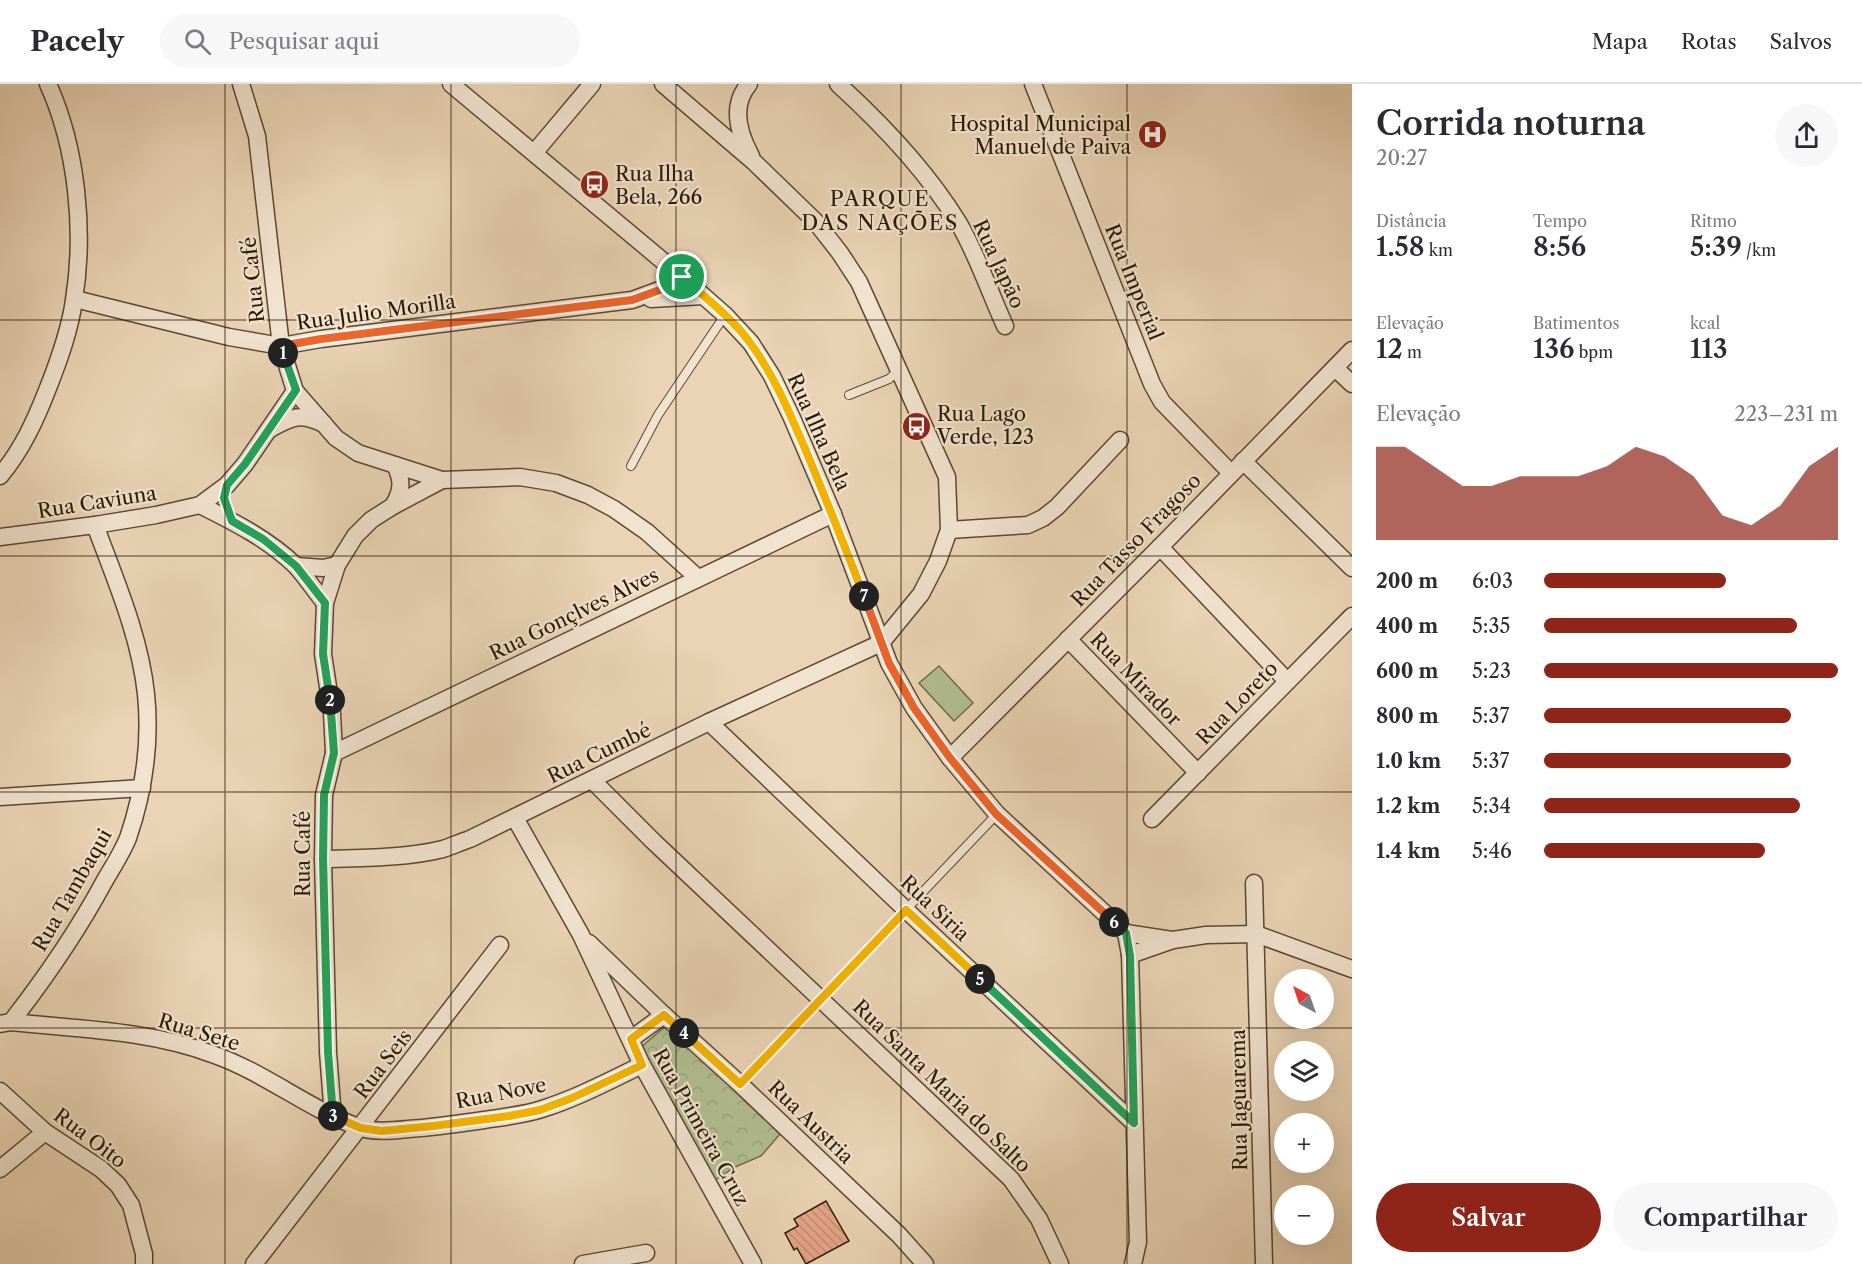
<!DOCTYPE html>
<html lang="pt">
<head>
<meta charset="utf-8">
<style>
	body { margin:0; font-family:"Libre Caslon Text",serif; background:#f7f7f7; color:#2b2b33; height:100vh; display:flex; flex-direction:column; font-size:22px; white-space:nowrap }
	* { box-sizing:border-box; margin:0 }
	p { font-size:20px; color:#7c7c81 }
	.icon { flex:none; width:33px; height:33px; fill:none; stroke:currentColor; stroke-width:2; stroke-linecap:round; stroke-linejoin:round }
	.map { position:relative; flex:1; overflow:hidden }
	.details { display:flex; flex-direction:column; background:#fff; width:510px }
	.details>* { flex:none }
	.needle { width:39px; rotate:320deg }
	.fabs { position:absolute; left:1274px; top:885px; display:grid; gap:12px }
	.fabs a { display:grid; place-items:center; width:60px; height:60px; border-radius:50%; background:#fff; box-shadow:0 6px 24px #0002; font-size:30px }
	.pin { position:absolute; display:grid; place-items:center; width:51px; height:51px; color:#fff; margin:-26px; border:3px solid #fff; border-radius:50%; box-shadow:0 2px 6px #0007 }
	.km { position:absolute; width:30px; height:30px; margin:-15px; border-radius:50%; background:#222; color:#fff; font-size:16px; line-height:30px; text-align:center }
	.round { display:grid; place-items:center; flex:none; width:63px; height:63px; border-radius:32px; background:#f7f7f7 }
	.head { display:flex; align-items:center; justify-content:space-between; height:102px; padding:0 24px }
	h1 { font-size:33px; font-weight:600; line-height:45px }
	.metrics { display:grid; grid-template-columns:repeat(3,1fr); gap:9px; height:102px; padding:6px 24px }
	.metrics div { display:grid; align-content:center }
	.metrics b { font-size:26px; font-weight:600 }
	.metrics small { font-size:16px; font-weight:400 }
	.metrics p { font-size:16px }
	.chart { height:168px; padding:12px 24px }
	.chart p { display:flex; justify-content:space-between }
	.chart svg { width:100%; height:108px; margin-top:6px; fill:#8f2418; opacity:.7 }
	.cta { display:flex; gap:12px; margin-top:auto; padding:12px 24px }
	.cta a { flex:1; height:69px; border-radius:36px; background:#8f2418; color:#fff; font-size:24px; font-weight:600; line-height:69px; text-align:center }
	.cta a+a { background:#f7f7f7; color:#2b2b33 }
	ul { padding:0 24px; list-style:none; font-size:20px }
	li { display:grid; grid-template-columns:96px 72px 1fr; align-items:center; height:45px }
	li i { height:15px; border-radius:8px; background:#8f2418 }
	header { display:flex; align-items:center; gap:36px; box-sizing:border-box; height:84px; padding:0 30px; background:#fff; border-bottom:2px solid #e1e1e2 }
	header strong { font-size:28px }
	nav { display:flex; gap:33px; margin-inline-start:auto; font-size:21px }
	.search { width:420px; height:54px; background:#f7f7f7; display:flex; align-items:center; gap:15px; box-sizing:border-box; padding:0 21px; border-radius:33px; color:#7c7c81; font-size:22px }
	main { display:flex; flex:1; min-height:0 }
	.map>svg:first-child { display:block }
</style>
</head>
<body>
<header>
<strong>Pacely</strong>
<div class="search"><svg class="icon" aria-label="search" viewBox="0 0 24 24"><circle cx="10" cy="10" r="6"/><path d="M15 15l6 6"/></svg>Pesquisar aqui</div>
<nav><a>Mapa</a><a>Rotas</a><a>Salvos</a></nav>
</header>
<main>
<div class="map">
<svg width="1352" height="1180" viewBox="0 0 1352 1180">
	<defs>
		<pattern id="forest-crowns" width="20" height="18" patternUnits="userSpaceOnUse" patternTransform="scale(1.5)"><rect width="20" height="18" fill="#b1be92"/><path d="M2 6a3 3 0 1 1 6 0M12 15a3 3 0 1 1 6 0" fill="none" stroke="#98a37c"/></pattern>
		<pattern id="building-back-hatch" width="6" height="6" patternUnits="userSpaceOnUse" patternTransform="scale(1.5)"><rect width="6" height="6" fill="#e6a68a"/><path d="M-1 5l2 2M0 0l6 6M5-1l2 2" fill="none" stroke="#c58e75"/></pattern>
	</defs>
	<rect width="100%" height="100%" fill="#ead4b5"/>
	<filter id="stains"><feTurbulence type="fractalNoise" baseFrequency=".00333" numOctaves="4"/><feColorMatrix values="0 0 0 0 .2 0 0 0 0 .09 0 0 0 0 .02 0 0 0 .5 -.17"/></filter>
	<radialGradient id="worn" r=".72"><stop offset=".6" stop-color="#630" stop-opacity="0"/><stop offset="1" stop-color="#630" stop-opacity=".3"/></radialGradient>
	<polygon fill="url(#forest-crowns)" stroke="#6e6c4a" stroke-width="1.5" points="668,940 780,1050 761,1072 735,1083 714,1097 640,964"/>
	<polygon fill="#b1be92" stroke="#6e6c4a" stroke-width="1.5" points="939,582 973,619 954,637 919,599"/>
	<polygon fill="url(#building-back-hatch)" stroke="#2b1a03" stroke-width="1.5" points="826,1117 849,1157 806,1180 797,1164 794,1166 785,1149 798,1142 794,1135"/>
	<g fill="none" stroke-linecap="round" stroke-linejoin="round">
		<defs>
			<g id="service">
				<polyline points="849,311 889,295 899,286"/>
				<polyline points="631,382 658,331 725,231"/>
				<polyline points="740,1000 997,730"/>
			</g>
			<g id="minor">
				<polyline points="241,0 257,52 281,262 295,307 336,354 358,369 442,396 520,393 556,399 588,411 614,425 647,448 698,494"/>
				<polyline points="451,0 682,193 725,231 751,259 772,292 792,334 833,430 889,579 914,624 950,674 997,730 1126,849 1130,871 1138,1158 1133,1180"/>
				<path d="M 749,0 C 730,22 739,50 751,72"/>
				<path d="M 838,0 C 883,41 926,86 958,138 C 976,168 990,209 1005,242"/>
				<polyline points="1033,0 1152,300 1162,318 1231,389"/>
				<polyline points="534,69 592,0"/>
				<polyline points="75,215 229,253 281,262 321,255 632,216 665,204 682,193"/>
				<polyline points="651,215 703,212"/>
				<polyline points="1335,284 1352,300"/>
				<path d="M 270,345 C 293,332 300,329 324,340"/>
				<polyline points="1243,377 1352,484"/>
				<path d="M 0,392 C 22,366 36,335 48,304 C 59,276 70,246 74,216 C 85,147 77,64 48,0"/>
				<path d="M 200,421 C 234,438 268,455 296,482 C 306,493 315,507 325,519"/>
				<path d="M 393,422 C 402,407 403,397 395,381"/>
				<polyline points="949,446 1028,441 1043,434 1057,423 1120,356"/>
				<polyline points="0,453 95,441 156,431 200,421 227,401 245,380 295,307"/>
				<polyline points="1160,463 1287,597"/>
				<polyline points="296,482 323,484 337,481"/>
				<polyline points="1068,555 1198,689"/>
				<polyline points="709,638 906,826 1134,1039"/>
				<polyline points="334,669 833,430"/>
				<polyline points="950,674 1160,463 1352,266"/>
				<polyline points="592,696 654,758 1011,1095 1039,1135 1060,1180"/>
				<polyline points="0,713 142,704"/>
				<polyline points="515,734 581,851 642,981 753,1180"/>
				<polyline points="1152,735 1352,532"/>
				<path d="M 323,775 C 360,774 408,774 443,765 C 452,762 461,758 470,755 L 709,638 L 881,559 L 921,510 L 938,477 L 949,446 L 947,393 L 859,198 L 840,169 L 815,137 L 754,78 L 663,0"/>
				<polyline points="1254,799 1264,1180"/>
				<polyline points="1126,849 1172,856"/>
				<polyline points="589,859 664,931 740,1000 899,1151 925,1180"/>
				<polyline points="1130,871 1173,856 1206,851 1256,850 1352,885"/>
				<path d="M 11,938 C 46,893 77,848 104,798 C 112,784 122,769 128,754 C 144,707 151,659 146,610 C 140,552 115,495 95,441"/>
				<path d="M 0,940 L 11,938 C 77,945 148,946 212,970 C 264,988 307,1024 358,1043 C 378,1050 401,1045 421,1044 C 442,1042 463,1039 484,1036 C 503,1033 524,1031 542,1025 C 577,1014 609,997 642,981"/>
				<polyline points="631,955 664,931"/>
				<polyline points="0,1007 45,1048 101,1085 118,1101 131,1121 144,1170 144,1180"/>
				<polyline points="333,1033 328,968 323,775 324,711 334,669 332,629 323,570 325,519 337,481 355,452 371,436 393,422 442,396"/>
				<polyline points="0,1085 45,1048"/>
				<polyline points="254,1180 500,861"/>
				<polyline points="583,1180 646,1169"/>
			</g>
		</defs>
		<use href="#service" stroke="#5b4830" stroke-width="10"/>
		<use href="#minor" stroke="#5b4830" stroke-width="19"/>
		<use href="#service" stroke="#f1e3cf" stroke-width="8"/>
		<use href="#minor" stroke="#f1e3cf" stroke-width="16"/>
	</g>
	<g fill="none" stroke-linecap="round" stroke-linejoin="round">
		<defs>
			<polyline id="split-1" points="283,269 281,262 321,255 632,216 665,204 682,193"/>
			<polyline id="split-2" points="283,269 296,306 245,380 227,401 224,414 232,437 263,455 296,482 325,519 323,570 330,616"/>
			<polyline id="split-3" points="330,616 334,669 324,711 323,775 328,968 333,1032"/>
			<polyline id="split-4" points="333,1032 361,1044 382,1047 433,1042 509,1032 540,1026 572,1014 642,981 631,955 664,931 684,949"/>
			<polyline id="split-5" points="684,949 740,1000 906,826 980,895"/>
			<polyline id="split-6" points="980,895 1134,1039 1130,872 1126,849 1114,838"/>
			<polyline id="split-7" points="864,512 889,579 914,624 950,674 996,730 1114,838"/>
			<path id="split-8" d="M 682,193 C 706,214 733,235 751,260 C 775,293 790,330 806,367 C 826,415 845,463 864,512"/>
		</defs>
		<use href="#split-1" stroke="#fff" stroke-width="12"/>
		<use href="#split-2" stroke="#fff" stroke-width="12"/>
		<use href="#split-3" stroke="#fff" stroke-width="12"/>
		<use href="#split-4" stroke="#fff" stroke-width="12"/>
		<use href="#split-5" stroke="#fff" stroke-width="12"/>
		<use href="#split-6" stroke="#fff" stroke-width="12"/>
		<use href="#split-7" stroke="#fff" stroke-width="12"/>
		<use href="#split-8" stroke="#fff" stroke-width="12"/>
		<use href="#split-1" stroke="#f0652b" stroke-width="8"/>
		<use href="#split-2" stroke="#22a559" stroke-width="8"/>
		<use href="#split-3" stroke="#22a559" stroke-width="8"/>
		<use href="#split-4" stroke="#f5b400" stroke-width="8"/>
		<use href="#split-5" stroke="#f5b400" stroke-width="8"/>
		<use href="#split-6" stroke="#22a559" stroke-width="8"/>
		<use href="#split-7" stroke="#f0652b" stroke-width="8"/>
		<use href="#split-8" stroke="#f5b400" stroke-width="8"/>
	</g>
	<path fill="none" stroke="#2b1a03" stroke-width="1.5" stroke-opacity="0.55" d="M 225,0 L 225,1180M 451,0 L 451,1180M 676,0 L 676,1180M 901,0 L 901,1180M 1127,0 L 1127,1180M 0,236 L 1352,236M 0,472 L 1352,472M 0,708 L 1352,708M 0,944 L 1352,944"/>
	<defs>
		<symbol id="hospital-disc" viewBox="-11 -11 22 22"><circle r="9.5" fill="#8f2418" stroke="#f1e3cf"/><path d="M-5-5h3v3.5h4V-5h3V5h-3V1.5h-4V5h-3Z" fill="#fff"/></symbol>
		<symbol id="bus-disc" viewBox="-11 -11 22 22"><circle r="9.5" fill="#8f2418" stroke="#f1e3cf"/><path d="M-5-6H5V4H4V6H2V4H-2V6H-4V4H-5ZM-3.5-4V0h7V-4ZM-3.5 1.2v1.5H-2V1.2ZM2 1.2v1.5H3.5V1.2Z" fill="#fff"/></symbol>
	</defs>
	<g fill-rule="evenodd">
		<use href="#hospital-disc" x="1136" y="34" width="33" height="33"/>
		<use href="#bus-disc" x="578" y="84" width="33" height="33"/>
		<use href="#bus-disc" x="900" y="326" width="33" height="33"/>
	</g>
	<g text-anchor="middle" stroke-width="4.5" stroke-linejoin="round" paint-order="stroke">
		<g font-size="20" fill="#2b1a03" stroke="#f1e3cf" text-anchor="start">
			<text x="1131" y="47" text-anchor="end">Hospital Municipal<tspan x="1131" dy="23">Manuel de Paiva</tspan></text>
			<text x="615" y="97">Rua Ilha<tspan x="615" dy="23">Bela, 266</tspan></text>
			<text x="937" y="337">Rua Lago<tspan x="937" dy="23">Verde, 123</tspan></text>
		</g>
		<g font-size="20" fill="#2b1a03" stroke="#f1e3cf">
			<text transform="translate(999 180) rotate(65)" y="7">Rua Japão</text>
			<text transform="translate(253 196) rotate(-96)" y="7">Rua Café</text>
			<text transform="translate(1134 198) rotate(68)" y="7">Rua Imperial</text>
			<text transform="translate(376 228) rotate(-8)" y="7">Rua Julio Morilla</text>
			<text transform="translate(819 348) rotate(66)" y="7">Rua Ilha Bela</text>
			<text transform="translate(97 418) rotate(-9)" y="7">Rua Caviuna</text>
			<text transform="translate(1136 456) rotate(-46)" y="7">Rua Tasso Fragoso</text>
			<text transform="translate(574 530) rotate(-26)" y="7">Rua Gonçlves Alves</text>
			<text transform="translate(1136 595) rotate(46)" y="7">Rua Mirador</text>
			<text transform="translate(1237 619) rotate(-46)" y="7">Rua Loreto</text>
			<text transform="translate(599 669) rotate(-26)" y="7">Rua Cumbé</text>
			<text transform="translate(303 770) rotate(-90)" y="7">Rua Café</text>
			<text transform="translate(72 806) rotate(-60)" y="7">Rua Tambaqui</text>
			<text transform="translate(935 824) rotate(43)" y="7">Rua Siria</text>
			<text transform="translate(199 948) rotate(17)" y="7">Rua Sete</text>
			<text transform="translate(383 980) rotate(-53)" y="7">Rua Seis</text>
			<text transform="translate(942 1002) rotate(44)" y="7">Rua Santa Maria do Salto</text>
			<text transform="translate(501 1009) rotate(-11)" y="7">Rua Nove</text>
			<text transform="translate(1239 1016) rotate(-91)" y="7">Rua Jaguarema</text>
			<text transform="translate(811 1038) rotate(44)" y="7">Rua Austria</text>
			<text transform="translate(701 1043) rotate(61)" y="7">Rua Primeira Cruz</text>
			<text transform="translate(90 1054) rotate(37)" y="7">Rua Oito</text>
		</g>
		<g font-size="21" letter-spacing="1.5" fill="#2b1a03" stroke="#f1e3cf">
			<text x="880" y="122">PARQUE<tspan x="880" dy="24">DAS NAÇÕES</tspan></text>
		</g>
	</g>
	<rect width="100%" height="100%" filter="url(#stains)"/>
	<rect width="100%" height="100%" fill="url(#worn)"/>
</svg>
<div class="fabs">
<a><svg class="needle" viewBox="-14 -14 28 28"><path d="M0-13l5 13h-10z" fill="#e53935"/><path d="M0 13l5-13h-10z" fill="#7c7c81"/></svg></a>
<a><svg class="icon" aria-label="layers" viewBox="0 0 24 24"><path d="M12 4l9 5-9 5-9-5zM3 14l9 5 9-5"/></svg></a>
<a>+</a>
<a>−</a>
</div>
<div class="pin" style="left:682px;top:193px;background:#1e9e55"><svg class="icon" aria-label="arrive" viewBox="0 0 24 24"><path d="M6 21V4h12l-3 4 3 4H6"/></svg></div>
<b class="km" style="left:283px;top:269px">1</b>
<b class="km" style="left:330px;top:616px">2</b>
<b class="km" style="left:333px;top:1032px">3</b>
<b class="km" style="left:684px;top:949px">4</b>
<b class="km" style="left:980px;top:895px">5</b>
<b class="km" style="left:1114px;top:838px">6</b>
<b class="km" style="left:864px;top:512px">7</b>
</div>
<section class="details">
<div class="head"><div><h1>Corrida noturna</h1><p>20:27</p></div><a class="round"><svg class="icon" aria-label="share" viewBox="0 0 24 24"><path d="M12 15V3M7 8l5-5 5 5M5 13v7h14v-7"/></svg></a></div>
<div class="metrics">
<div><p>Distância</p><b>1.58<small> km</small></b></div>
<div><p>Tempo</p><b>8:56</b></div>
<div><p>Ritmo</p><b>5:39<small> /km</small></b></div>
</div>
<div class="metrics">
<div><p>Elevação</p><b>12<small> m</small></b></div>
<div><p>Batimentos</p><b>136<small> bpm</small></b></div>
<div><p>kcal</p><b>113</b></div>
</div>
<div class="chart"><p><span>Elevação</span>223–231 m</p>
<svg viewBox="0 0 160 44" preserveAspectRatio="none"><path d="M0 44V6L10 6L20 14L30 22L40 22L50 18L60 18L70 18L80 14L90 6L100 10L110 18L120 34L130 38L140 30L150 14L160 6V44z"/></svg>
</div>
<ul>
<li><b>200 m</b>6:03<i style="width:62%"></i></li>
<li><b>400 m</b>5:35<i style="width:86%"></i></li>
<li><b>600 m</b>5:23<i style="width:100%"></i></li>
<li><b>800 m</b>5:37<i style="width:84%"></i></li>
<li><b>1.0 km</b>5:37<i style="width:84%"></i></li>
<li><b>1.2 km</b>5:34<i style="width:87%"></i></li>
<li><b>1.4 km</b>5:46<i style="width:75%"></i></li>
</ul>
<div class="cta"><a>Salvar</a><a>Compartilhar</a></div>
</section>
</main>
</body>
</html>
